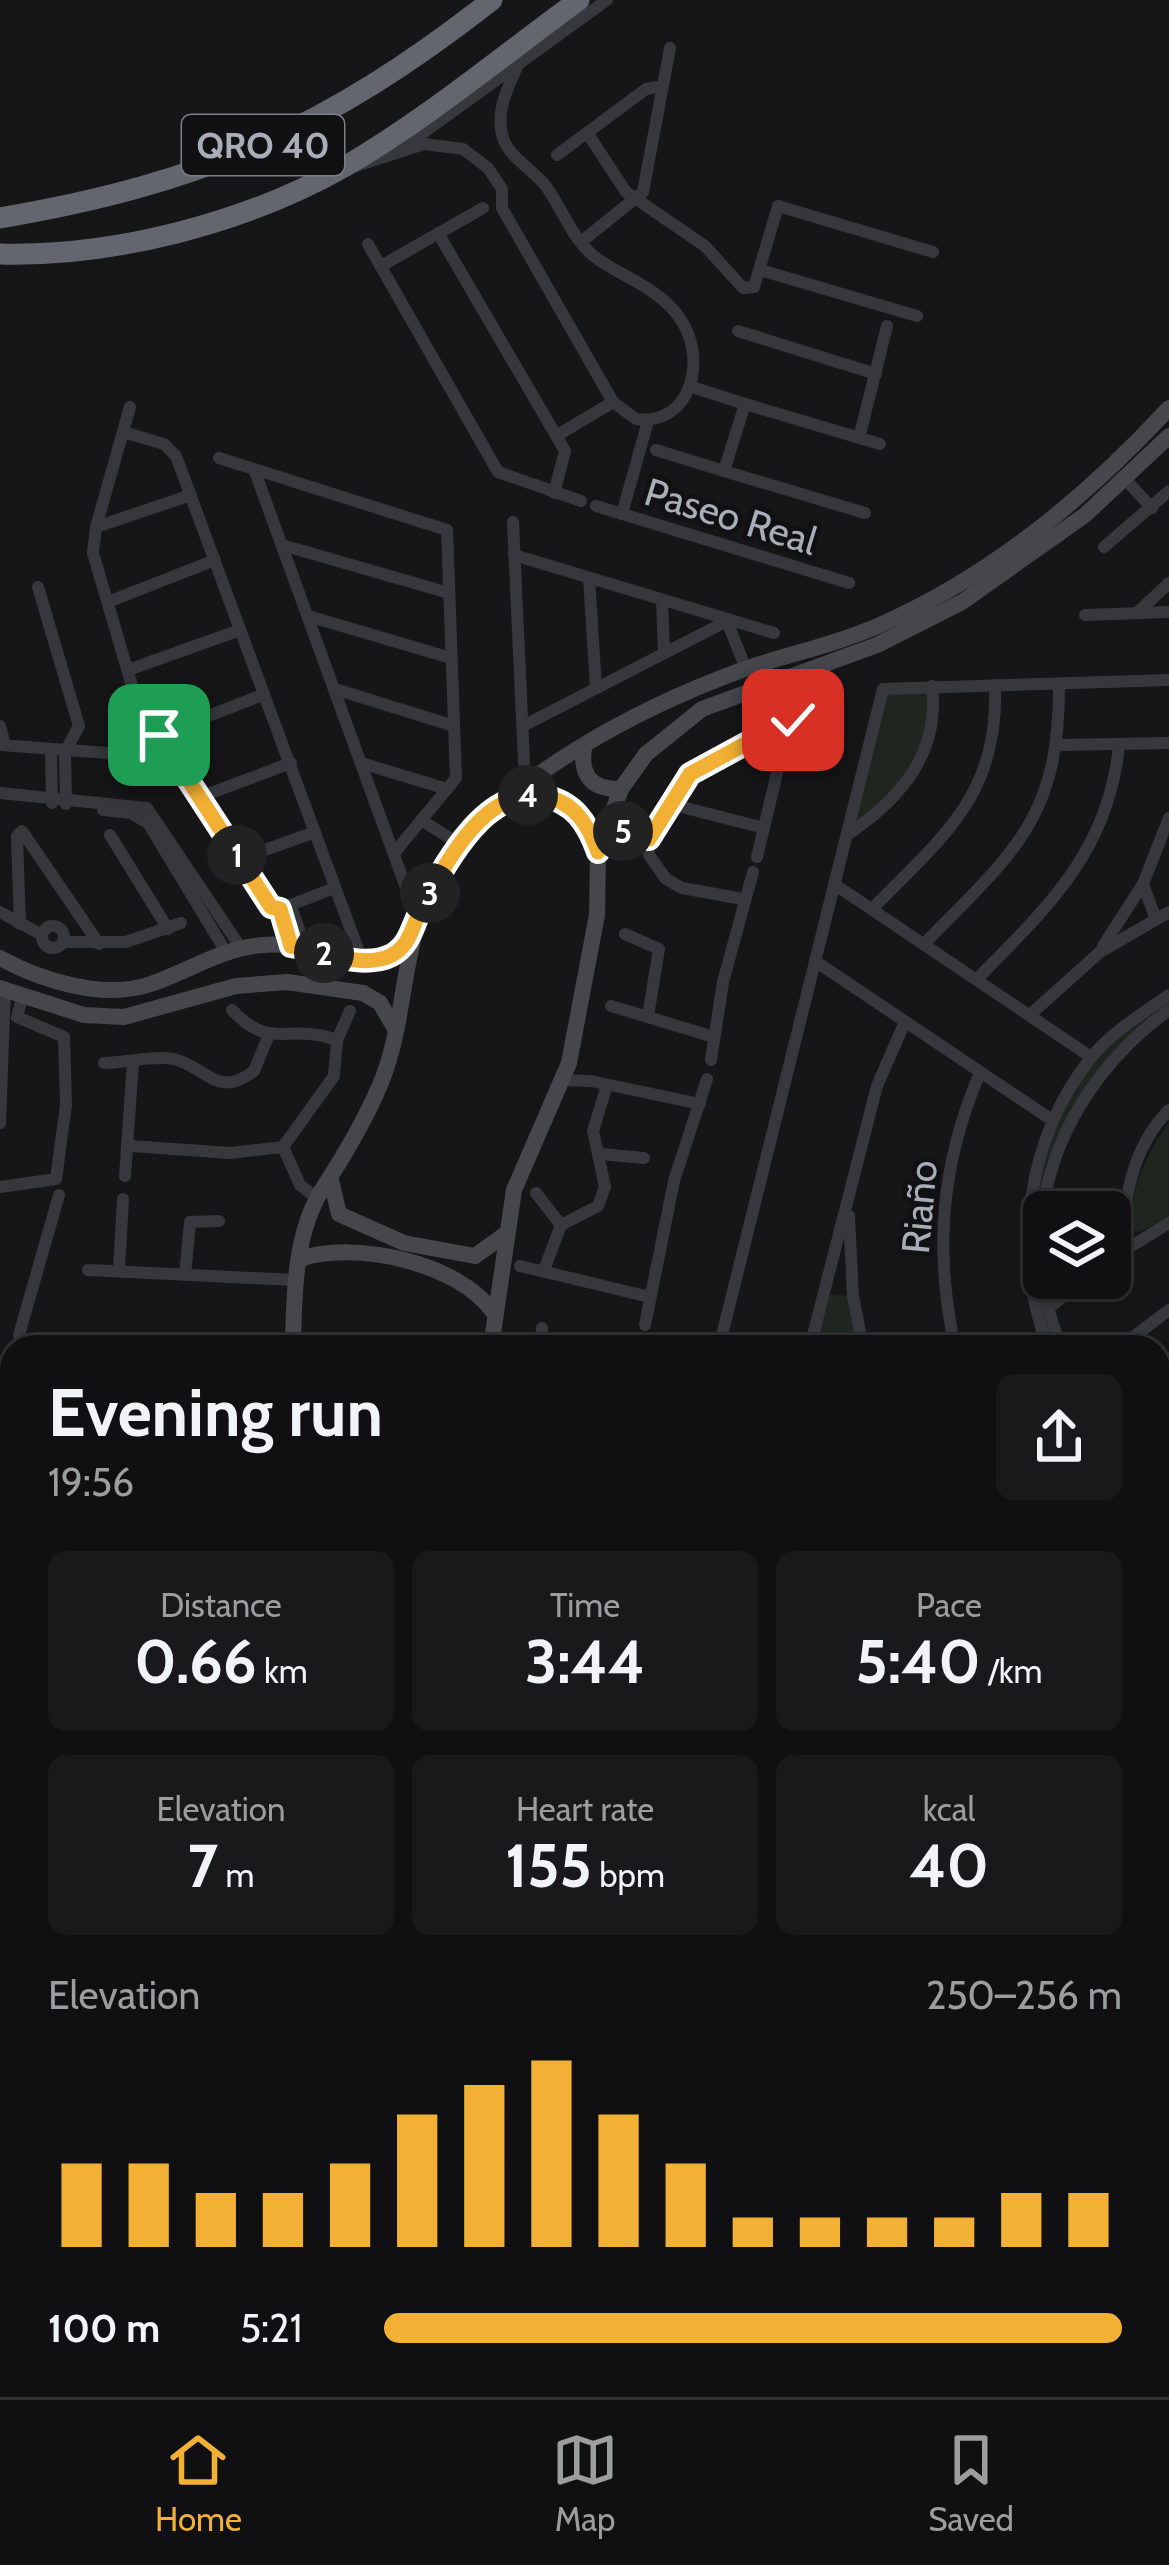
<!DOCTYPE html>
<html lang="en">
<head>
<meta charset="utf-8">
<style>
	body { margin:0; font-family:Cabin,sans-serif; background:#19191b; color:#f1f3f6; height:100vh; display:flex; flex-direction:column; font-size:45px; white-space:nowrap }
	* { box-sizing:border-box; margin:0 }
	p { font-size:39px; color:#9c9d9f }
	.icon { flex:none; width:66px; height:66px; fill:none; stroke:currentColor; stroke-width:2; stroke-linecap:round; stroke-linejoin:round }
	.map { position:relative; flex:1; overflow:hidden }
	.side { position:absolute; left:0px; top:1335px; width:1170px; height:1062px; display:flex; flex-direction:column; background:#101012; border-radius:36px 36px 0 0; box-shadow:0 3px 9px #0004,0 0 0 3px #303032 }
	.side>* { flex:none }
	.fabs { position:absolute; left:1023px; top:1191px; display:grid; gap:24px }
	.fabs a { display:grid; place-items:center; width:108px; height:108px; border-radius:18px; background:#101012; box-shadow:0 3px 9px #0004,0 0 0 3px #303032; font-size:60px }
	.pin { position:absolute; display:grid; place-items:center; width:102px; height:102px; color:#fff; margin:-51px; border-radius:24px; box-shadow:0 6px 18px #0006 }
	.km { position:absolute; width:60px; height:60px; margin:-30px; border-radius:50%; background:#222; color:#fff; font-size:33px; line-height:60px; text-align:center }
	.round { display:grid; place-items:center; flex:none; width:126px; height:126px; border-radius:18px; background:#19191b }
	.headline { display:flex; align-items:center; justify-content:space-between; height:204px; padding:0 48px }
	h1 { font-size:66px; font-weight:700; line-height:90px }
	.figures { display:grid; grid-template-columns:repeat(3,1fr); gap:18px; height:204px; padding:12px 48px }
	.figures div { display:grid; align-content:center; border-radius:18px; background:#19191b; text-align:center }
	.figures b { font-size:60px; font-weight:700 }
	.figures small { font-size:33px; font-weight:400 }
	.figures p { font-size:33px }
	.chart { height:336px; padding:24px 48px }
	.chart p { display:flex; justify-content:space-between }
	.chart svg { width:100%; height:216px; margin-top:12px; stroke:#f2b134; stroke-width:6 }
	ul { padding:0 48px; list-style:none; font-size:39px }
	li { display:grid; grid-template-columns:192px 144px 1fr; align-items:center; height:90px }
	li i { height:30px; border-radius:15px; background:#f2b134 }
	.menu { display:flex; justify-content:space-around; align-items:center; height:168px; border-top:3px solid #303032; background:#101012; font-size:33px; color:#9c9d9f }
	.menu a { display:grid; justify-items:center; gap:6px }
	.menu .on { color:#f2b134 }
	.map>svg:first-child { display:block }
</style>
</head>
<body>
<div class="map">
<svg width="1169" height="2397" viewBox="0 0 1169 2397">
	<rect width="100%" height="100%" fill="#161618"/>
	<g fill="#1e261f">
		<path d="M 932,686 C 940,755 896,792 849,834 L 881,695 Z"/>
		<path d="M 1169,995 L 1169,1010 L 1103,1067 L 1054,1155 L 1040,1259 L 1062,1347 L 1048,1347 C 1016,1254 1026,1137 1090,1059 C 1110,1034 1144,1015 1169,995 Z"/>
		<path d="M 1169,1122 L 1169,1219 L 1137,1232 L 1130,1228 C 1132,1185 1145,1157 1169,1122 Z"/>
		<polygon points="825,1294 853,1296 863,1347 810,1347"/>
		<polygon points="1158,1744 1169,1760 1169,1901 1158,1904"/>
	</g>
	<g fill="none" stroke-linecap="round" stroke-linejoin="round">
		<g stroke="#2c353c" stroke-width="10">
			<polyline points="0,1469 12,1468"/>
			<polyline points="1158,2095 1169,2096"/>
		</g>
		<g stroke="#37383d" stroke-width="12">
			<polyline points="588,134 626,192 705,246 743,288 754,287 778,206 933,252"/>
			<polyline points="405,146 607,0"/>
			<polyline points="557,155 646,89 663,86"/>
			<path d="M 356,166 L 424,144 L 463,149 L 488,168 L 502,189 L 502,208 L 613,402 L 636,419 C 692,426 707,359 681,320 C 662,290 627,279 599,260 C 573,243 563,209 545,185 C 533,170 509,157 503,138 C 495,113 507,89 517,67"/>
			<polyline points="438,233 565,451 554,493"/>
			<polyline points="581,242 643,192 670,48"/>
			<polyline points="368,244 498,472 581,501"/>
			<polyline points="381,266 483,208"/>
			<polyline points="760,270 917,316"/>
			<polyline points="738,331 876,374"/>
			<polyline points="692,387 745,404"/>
			<polyline points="130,407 96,527 93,553 137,703 271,907 280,909 332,889"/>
			<polyline points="123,432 164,444 176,456 362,960"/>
			<polyline points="556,436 613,402"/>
			<polyline points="859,438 887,326"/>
			<polyline points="656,450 724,471"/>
			<polyline points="219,458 447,530 456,778 395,852"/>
			<polyline points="254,469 409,896"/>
			<polyline points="1126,480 1152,508"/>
			<polyline points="596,506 849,583"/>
			<polyline points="865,513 724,471 745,404 880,444"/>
			<polyline points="622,514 648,421"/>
			<polyline points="513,522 524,762"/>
			<polyline points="96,527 191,495"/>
			<polyline points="282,545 449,593"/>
			<polyline points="1104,547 1169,491"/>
			<polyline points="514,555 774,633"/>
			<polyline points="589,578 596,688"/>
			<polyline points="38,587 79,726 65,752 66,804"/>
			<polyline points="662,600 664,653"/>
			<polyline points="108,602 215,560"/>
			<polyline points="1137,613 1169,583"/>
			<polyline points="1085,615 1169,612"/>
			<polyline points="308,616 451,658"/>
			<polyline points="727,621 746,669"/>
			<polyline points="128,670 240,630"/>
			<polyline points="335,689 454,726"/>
			<polyline points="0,726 5,745"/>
			<polyline points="523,726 727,621"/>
			<polyline points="159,735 260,696"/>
			<polyline points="0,745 108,753"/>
			<polyline points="1059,745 1169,743"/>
			<polyline points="51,750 52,803"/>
			<polyline points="361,763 447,789"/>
			<polyline points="0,793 147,808 241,948"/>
			<polyline points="200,797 291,763"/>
			<polyline points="674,805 764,828"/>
			<polyline points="103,810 131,813 148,823 226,952"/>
			<polyline points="610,811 653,826"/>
			<polyline points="421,820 461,845"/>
			<polyline points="606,826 649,839"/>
			<path d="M 850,833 C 902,797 940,752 932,686"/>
			<polyline points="110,835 168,929"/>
			<polyline points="757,857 796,693"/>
			<polyline points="240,859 315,832"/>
			<polyline points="834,884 1091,1057"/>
			<polyline points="1143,884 1155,917"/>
			<polyline points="743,899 682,888 666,879 649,855 649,839 690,774 747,743 788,731"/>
			<polyline points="291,906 305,948"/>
			<path d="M 874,907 C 945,835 999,794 995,685"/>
			<polyline points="280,909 291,946"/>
			<polyline points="0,912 42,935"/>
			<polyline points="20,924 17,836 22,831 99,944"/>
			<circle cx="53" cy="937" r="11"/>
			<polyline points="625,934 659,949 648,1016"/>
			<polyline points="63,942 126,942 181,923"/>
			<path d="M 926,942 C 1014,852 1060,818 1059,684"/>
			<polyline points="1103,946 1143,884 1169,818"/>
			<polyline points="815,961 1052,1120"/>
			<path d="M 978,978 C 1049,906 1109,850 1119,745"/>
			<polyline points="611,1006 714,1037"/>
			<path d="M 232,1010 C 272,1052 286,1022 337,1040"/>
			<polyline points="1032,1013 1100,952 1169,912"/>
			<polyline points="711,1060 723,982 753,872"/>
			<path d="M 104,1063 C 125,1063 154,1055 174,1059 C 208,1068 217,1099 254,1071 L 268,1037"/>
			<polyline points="561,1080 591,1081 700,1104"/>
			<polyline points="0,1123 5,990"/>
			<polyline points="131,1146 230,1153 283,1147"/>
			<polyline points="283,1147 334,1076 337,1040 350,1011"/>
			<polyline points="283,1147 300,1185 318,1199"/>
			<polyline points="601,1154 644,1158"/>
			<polyline points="125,1176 133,1063"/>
			<polyline points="0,1187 56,1179 66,1105 64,1037 17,1017 22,998"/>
			<polyline points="536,1193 561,1225"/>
			<polyline points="849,1216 853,1296 863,1347"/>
			<path d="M 1124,1248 C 1122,1200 1133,1146 1169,1110"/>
			<polyline points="1110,1259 1169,1223"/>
			<polyline points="520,1266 650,1297"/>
			<polyline points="119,1269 123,1199"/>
			<polyline points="88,1270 294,1280"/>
			<polyline points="544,1270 561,1225 598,1206 605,1187 593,1131 607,1085"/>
			<polyline points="185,1275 190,1222 219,1221"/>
			<polyline points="1050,1307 1086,1278"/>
			<polyline points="645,1325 674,1181 707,1079"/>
			<polyline points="60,1343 171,1340 254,1347"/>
			<polyline points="21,1347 19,1335 59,1195"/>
			<polyline points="541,1347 542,1328"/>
			<polyline points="640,1347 642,1340"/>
			<polyline points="719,1347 883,689 1169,680"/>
			<polyline points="810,1347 877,1086 904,1024"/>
			<path d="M 955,1347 C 934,1251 941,1165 979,1075"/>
			<path d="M 1048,1347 C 1011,1252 1027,1139 1090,1059 C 1110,1033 1142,1014 1169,995"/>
			<path d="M 1062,1347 C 1006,1221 1063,1086 1169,1010"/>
			<polyline points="1120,1347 1169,1310"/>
			<polyline points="1158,1413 1169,1404"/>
			<polyline points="1158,1466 1169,1474"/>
			<polyline points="1158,1487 1169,1497"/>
			<polyline points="2,1531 12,1640"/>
			<polyline points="1158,1615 1169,1626"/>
			<polyline points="0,1726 12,1726"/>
			<polyline points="1158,1735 1169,1724"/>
			<polyline points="1158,1744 1169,1760"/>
			<polyline points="1158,1904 1169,1901"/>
			<polyline points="1158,2244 1169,2246"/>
			<polyline points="1158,2295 1169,2258"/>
			<polyline points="1158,2337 1169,2344"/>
			<polyline points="1169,2350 1162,2363 1169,2382"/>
			<polyline points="388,2385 389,2397"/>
			<polyline points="465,2385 466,2397"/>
			<polyline points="531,2385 533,2397"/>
			<polyline points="849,2385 858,2397"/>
			<polyline points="1040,2385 1044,2393"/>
			<polyline points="589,2397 595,2385"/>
			<polyline points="658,2397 661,2385"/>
			<polyline points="725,2397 727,2385"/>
			<polyline points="789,2397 790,2385"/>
		</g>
		<g stroke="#45474d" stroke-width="16">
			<path d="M 584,748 C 580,776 592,790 621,789"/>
			<path d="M 511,799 C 555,788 584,811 598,852"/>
			<path d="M 0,958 C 42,981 104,1000 151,984 C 189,971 222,948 263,945 C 316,940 369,982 411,937"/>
			<polyline points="0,988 84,1015 124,1017 236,986 287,982 363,993 380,1003 394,1027"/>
			<polyline points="331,1180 339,1214 404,1243 475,1256 507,1233"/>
			<path d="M 300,1259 C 355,1240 459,1263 493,1312"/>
			<path d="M 293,1347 C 294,1296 294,1233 323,1188 C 344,1156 365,1120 380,1085 C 410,1014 398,936 443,868 C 504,777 641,707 742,670 C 788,654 835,645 880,625 C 991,576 1087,497 1169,408"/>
			<polyline points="491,1347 514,1190 569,1063 597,915 598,852 621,789 646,754 702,709 877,645 962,602 1085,515 1169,436"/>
			<polyline points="0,1456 12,1455"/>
			<polyline points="0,1483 12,1482"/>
			<polyline points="1158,1998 1169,1995"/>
			<polyline points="1158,2023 1169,2019"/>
			<polyline points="1158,2077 1169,2079"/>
			<polyline points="1158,2112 1169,2114"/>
			<polyline points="202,2385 203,2397"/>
			<polyline points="218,2385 219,2397"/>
		</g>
		<g stroke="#63666e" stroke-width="21">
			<path d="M 0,218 C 205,183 328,128 492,0"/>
			<path d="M 0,254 C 114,257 246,223 346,166 C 428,118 502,56 579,0"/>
		</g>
	</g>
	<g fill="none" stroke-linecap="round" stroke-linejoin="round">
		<defs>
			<path id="route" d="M 159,735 L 271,907 L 280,909 L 291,946 C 320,951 364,970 392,955 C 410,945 412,927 421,909 C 445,865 483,788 542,796 C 574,801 588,824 598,852 L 606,826 L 649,839 L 690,774 L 747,743 L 788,730 L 793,720"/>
		</defs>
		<use href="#route" stroke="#fff" stroke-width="24"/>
		<use href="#route" stroke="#f2b134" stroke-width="15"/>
	</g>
	<g text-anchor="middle" stroke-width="10" stroke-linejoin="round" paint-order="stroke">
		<rect fill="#111113" stroke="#7b7e86" stroke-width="3" x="182" y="115" width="162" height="60" rx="9"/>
		<g font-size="36" font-weight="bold" fill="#a8adb8">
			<text x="263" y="158">QRO 40</text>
		</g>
		<g font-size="39" fill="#a8adb8" stroke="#111113">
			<text transform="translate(731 516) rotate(17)" y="14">Paseo Real</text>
			<text transform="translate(919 1207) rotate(-85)" y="14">Riaño</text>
		</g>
	</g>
</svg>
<div class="fabs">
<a><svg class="icon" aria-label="layers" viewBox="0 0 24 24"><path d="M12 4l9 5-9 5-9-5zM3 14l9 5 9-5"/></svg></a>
</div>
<div class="pin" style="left:159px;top:735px;background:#1e9e55"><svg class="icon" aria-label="arrive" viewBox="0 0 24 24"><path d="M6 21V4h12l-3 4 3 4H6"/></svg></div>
<div class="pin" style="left:793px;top:720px;background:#d93025"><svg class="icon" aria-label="check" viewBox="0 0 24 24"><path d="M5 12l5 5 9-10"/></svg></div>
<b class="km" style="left:237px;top:855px">1</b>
<b class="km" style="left:324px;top:953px">2</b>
<b class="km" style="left:430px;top:893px">3</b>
<b class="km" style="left:528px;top:795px">4</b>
<b class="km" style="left:623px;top:831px">5</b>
<section class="side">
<div class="headline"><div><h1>Evening run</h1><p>19:56</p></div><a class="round"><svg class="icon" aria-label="share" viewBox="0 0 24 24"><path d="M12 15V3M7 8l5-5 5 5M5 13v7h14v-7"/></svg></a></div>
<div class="figures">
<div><p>Distance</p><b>0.66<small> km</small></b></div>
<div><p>Time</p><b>3:44</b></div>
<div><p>Pace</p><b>5:40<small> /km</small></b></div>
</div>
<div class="figures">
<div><p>Elevation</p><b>7<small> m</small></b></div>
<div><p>Heart rate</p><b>155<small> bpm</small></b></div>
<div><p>kcal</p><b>40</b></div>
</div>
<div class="chart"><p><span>Elevation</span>250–256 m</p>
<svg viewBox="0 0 160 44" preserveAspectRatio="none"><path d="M5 44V27M15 44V27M25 44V33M35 44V33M45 44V27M55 44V17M65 44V11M75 44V6M85 44V17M95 44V27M105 44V38M115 44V38M125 44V38M135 44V38M145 44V33M155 44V33"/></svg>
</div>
<ul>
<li><b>100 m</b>5:21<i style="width:100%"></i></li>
</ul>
</section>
</div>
<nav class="menu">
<a class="on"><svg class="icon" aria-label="home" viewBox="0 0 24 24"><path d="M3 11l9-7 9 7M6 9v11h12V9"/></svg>Home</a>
<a><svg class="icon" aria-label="map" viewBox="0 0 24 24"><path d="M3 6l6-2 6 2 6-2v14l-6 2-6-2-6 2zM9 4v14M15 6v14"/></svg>Map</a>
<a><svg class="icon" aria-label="saved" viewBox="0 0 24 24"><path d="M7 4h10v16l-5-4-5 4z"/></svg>Saved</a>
</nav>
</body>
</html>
